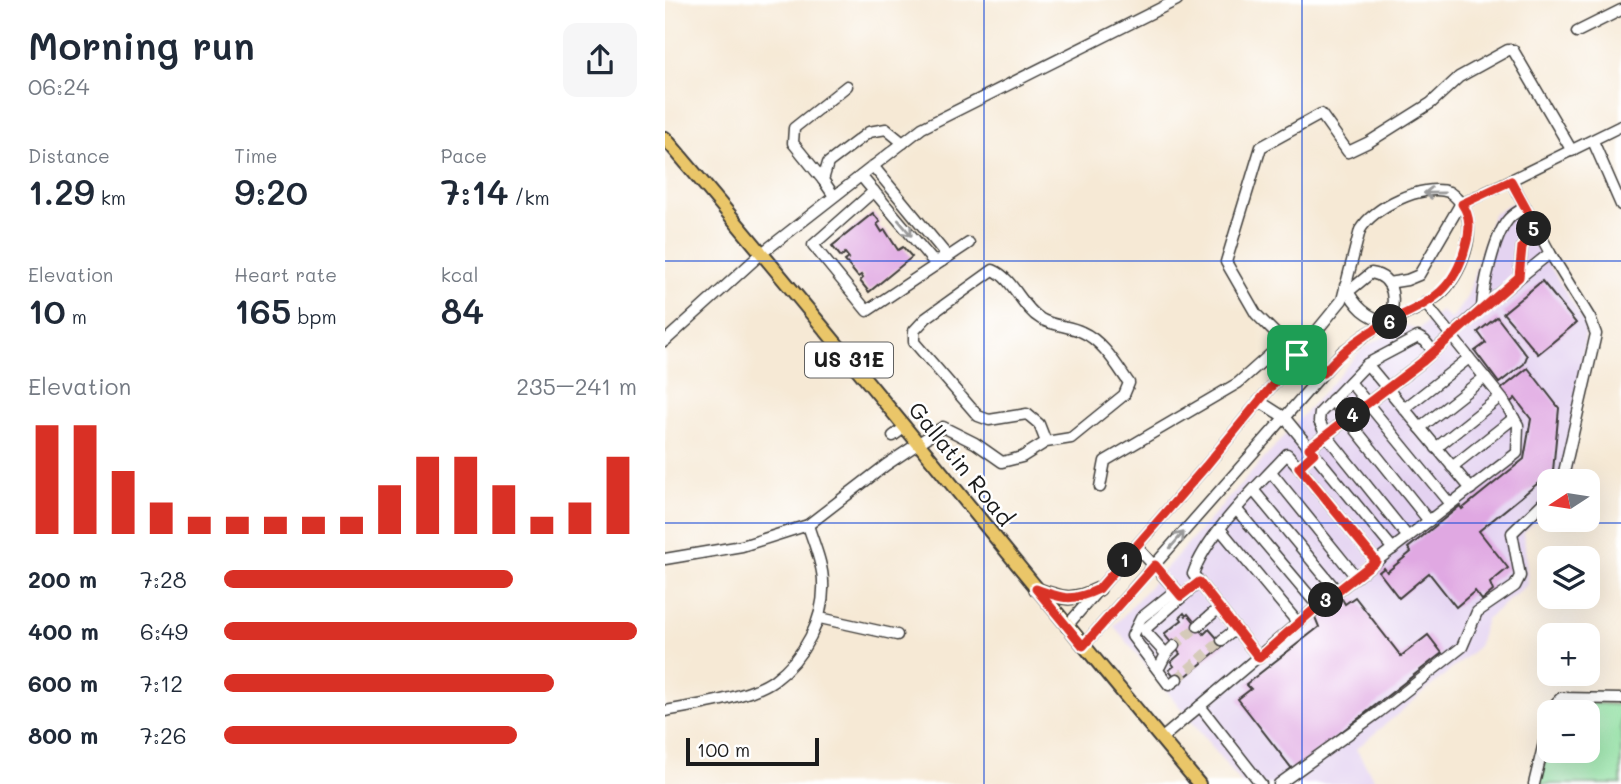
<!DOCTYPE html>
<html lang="en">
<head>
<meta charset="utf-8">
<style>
	body { margin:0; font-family:Mali,sans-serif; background:#f6f6f7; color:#1f2937; height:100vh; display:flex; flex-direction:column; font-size:26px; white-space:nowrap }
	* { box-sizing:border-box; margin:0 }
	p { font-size:23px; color:#747a83 }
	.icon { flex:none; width:38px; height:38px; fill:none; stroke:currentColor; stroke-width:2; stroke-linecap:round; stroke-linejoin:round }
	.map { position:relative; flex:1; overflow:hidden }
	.sheet { display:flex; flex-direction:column; background:#fff; width:665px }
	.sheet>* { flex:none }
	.needle { width:46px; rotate:258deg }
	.fabs { position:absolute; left:872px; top:469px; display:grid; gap:14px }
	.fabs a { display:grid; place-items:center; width:63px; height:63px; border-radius:14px; background:#fff; box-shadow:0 7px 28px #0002; font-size:35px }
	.scale { position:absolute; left:21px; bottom:18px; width:133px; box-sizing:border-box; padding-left:7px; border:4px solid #1c1c1c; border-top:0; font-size:19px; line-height:24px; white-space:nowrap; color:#1c1c1c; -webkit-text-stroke:5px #fff; paint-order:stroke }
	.pin { position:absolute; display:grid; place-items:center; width:60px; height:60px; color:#fff; margin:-30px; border-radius:14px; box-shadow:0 4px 10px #0006 }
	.km { position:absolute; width:35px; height:35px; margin:-18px; border-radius:50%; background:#222; color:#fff; font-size:19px; line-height:35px; text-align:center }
	.round { display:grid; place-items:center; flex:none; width:74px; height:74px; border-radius:14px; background:#f6f6f7 }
	.overview { display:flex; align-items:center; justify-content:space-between; height:119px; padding:0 28px }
	h1 { font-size:38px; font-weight:600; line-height:52px }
	.stats { display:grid; grid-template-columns:repeat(3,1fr); gap:10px; height:119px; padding:7px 28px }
	.stats div { display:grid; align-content:center }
	.stats b { font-size:35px; font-weight:600 }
	.stats small { font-size:19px; font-weight:400 }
	.stats p { font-size:19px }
	.chart { height:196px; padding:14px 28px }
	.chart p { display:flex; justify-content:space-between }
	.chart svg { width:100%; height:126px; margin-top:7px; stroke:#d93025; stroke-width:6 }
	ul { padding:0 28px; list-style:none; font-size:23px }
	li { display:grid; grid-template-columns:112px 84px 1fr; align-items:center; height:52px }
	li i { height:18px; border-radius:9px; background:#d93025 }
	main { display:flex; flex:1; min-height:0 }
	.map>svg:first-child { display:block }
</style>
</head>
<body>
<main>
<section class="sheet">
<div class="overview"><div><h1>Morning run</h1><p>06:24</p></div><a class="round"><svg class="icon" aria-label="share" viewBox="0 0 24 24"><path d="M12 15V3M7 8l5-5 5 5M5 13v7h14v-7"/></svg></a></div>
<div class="stats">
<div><p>Distance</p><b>1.29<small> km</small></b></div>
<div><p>Time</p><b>9:20</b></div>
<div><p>Pace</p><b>7:14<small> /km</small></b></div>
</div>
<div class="stats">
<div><p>Elevation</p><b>10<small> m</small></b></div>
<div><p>Heart rate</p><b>165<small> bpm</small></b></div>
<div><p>kcal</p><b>84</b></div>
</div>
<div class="chart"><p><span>Elevation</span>235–241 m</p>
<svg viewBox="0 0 160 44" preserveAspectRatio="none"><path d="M5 44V6M15 44V6M25 44V22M35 44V33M45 44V38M55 44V38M65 44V38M75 44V38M85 44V38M95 44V27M105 44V17M115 44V17M125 44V27M135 44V38M145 44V33M155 44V17"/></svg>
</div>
<ul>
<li><b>200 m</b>7:28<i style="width:70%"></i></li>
<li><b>400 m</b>6:49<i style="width:100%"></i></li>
<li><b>600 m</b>7:12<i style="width:80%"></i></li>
<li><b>800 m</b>7:26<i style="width:71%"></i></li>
</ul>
</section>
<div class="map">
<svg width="956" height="784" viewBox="0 0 956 784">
	<rect width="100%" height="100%" fill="#fff"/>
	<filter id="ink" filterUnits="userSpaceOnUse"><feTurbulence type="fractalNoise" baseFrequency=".0143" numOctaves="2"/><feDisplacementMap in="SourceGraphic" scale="14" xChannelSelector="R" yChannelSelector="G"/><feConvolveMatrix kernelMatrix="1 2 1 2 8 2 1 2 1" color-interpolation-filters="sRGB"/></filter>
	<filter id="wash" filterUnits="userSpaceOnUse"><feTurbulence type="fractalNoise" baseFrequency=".00686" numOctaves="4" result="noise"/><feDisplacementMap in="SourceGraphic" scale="28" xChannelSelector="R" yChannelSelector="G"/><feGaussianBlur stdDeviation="1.57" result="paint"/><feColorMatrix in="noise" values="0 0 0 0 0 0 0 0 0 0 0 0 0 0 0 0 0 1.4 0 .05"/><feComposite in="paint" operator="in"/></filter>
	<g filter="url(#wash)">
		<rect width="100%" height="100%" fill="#f6e9d5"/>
		<polygon fill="#e4d3f1" points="846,203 921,325 905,481 884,481 884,509 859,532 863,584 821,619 813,647 691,749 712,784 577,784 449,626 698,348 741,325 753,330 776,311 786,320 802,297 828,214"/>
		<polygon fill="#8ee0a0" stroke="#557e5e" stroke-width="2" points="903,702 956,705 956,784 874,784 884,741 884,751 922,751 922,712 890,712 894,706"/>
		<g id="blocks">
			<g fill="#e0a8e2">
				<polygon points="208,213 215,222 212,224 217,232 220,230 233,250 238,247 247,257 204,292 195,281 198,278 196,275 193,277 180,261 184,258 180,253 176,257 167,246"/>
				<polygon points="877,281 911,323 873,354 838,313"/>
				<polygon points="832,317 862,356 859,364 834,383 810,351 821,343 813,332"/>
				<polygon points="863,368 894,408 888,471 814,531 843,568 825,583 828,591 817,600 810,591 791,607 764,573 734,598 714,572 719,568 722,572 746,552 743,548 795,506 797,509 859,459 866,419 850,398 845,403 835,390"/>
				<polygon points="690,597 736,656 763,635 777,653 628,770 573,699 586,689 581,684 654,627 650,617 669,602 677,599 680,604"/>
				<polygon points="519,613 521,616 523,614 539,634 544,629 552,638 554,636 560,644 514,682 504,670 509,666 506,662 515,654 499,634 517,620 515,617"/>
			</g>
		</g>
	</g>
	<g filter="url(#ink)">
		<use href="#blocks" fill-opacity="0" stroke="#3d3b38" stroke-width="2"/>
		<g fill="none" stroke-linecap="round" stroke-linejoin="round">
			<g stroke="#d5cab9" stroke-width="10" stroke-dasharray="10 5" stroke-linecap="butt">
				<polyline points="509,646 533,626"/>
				<polyline points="512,679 557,640"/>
			</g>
			<defs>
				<g id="minor">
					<polyline points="912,32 956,10"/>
					<polyline points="928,141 956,205"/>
					<polyline points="196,176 267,260 277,261 279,252 208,166"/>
					<polyline points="158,180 128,143 129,128 182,86"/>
					<polyline points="846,181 885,253 925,318 931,334 897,481"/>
					<polyline points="209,191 148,245 202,311 304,243"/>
					<polyline points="169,196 158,180 163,163 204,132 221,129 238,143"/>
					<polyline points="797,204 956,126"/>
					<polyline points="854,277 857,247 871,227"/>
					<polyline points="723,283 742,280 754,275 796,203"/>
					<path d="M 680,286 C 691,307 701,317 724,323 C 730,304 732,277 706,273 L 683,292"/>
					<path d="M 817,308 C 818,287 829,238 842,221 C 846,215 854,211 860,207"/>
					<polyline points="0,341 97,253 257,128 512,0"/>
					<polyline points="702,364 806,489"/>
					<polyline points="658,373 632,355 591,314 561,262 596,147 656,114 683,152 704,142 766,103 794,77 843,50 848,50 907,151"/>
					<polyline points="685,382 785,504"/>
					<polyline points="667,400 764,521"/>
					<polyline points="594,401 619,417 728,549"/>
					<polyline points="739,409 804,358"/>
					<polyline points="755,428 820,377"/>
					<polyline points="228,436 239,428"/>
					<polyline points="644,448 757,362 817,308 885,253"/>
					<polyline points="771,448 835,397"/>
					<polyline points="634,467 711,561"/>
					<polyline points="787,467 849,418"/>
					<polyline points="606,472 691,577"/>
					<polyline points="435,487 440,461 573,383 619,342"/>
					<polyline points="589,491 672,591"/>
					<polyline points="572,510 653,606"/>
					<polyline points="555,529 633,623"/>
					<polyline points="743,537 661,435 654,421 655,413 702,364 753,337 760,341 768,351"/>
					<polyline points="471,546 514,593"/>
					<path d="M 0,559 L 77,546 L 143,525 L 221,465 L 278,427 L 310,443 L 337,462 L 357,457 L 381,442 L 374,424 L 362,414 L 324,420 L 313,416 L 249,342 L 249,331 L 261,318 L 328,270 C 349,279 356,307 376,319 C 388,326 405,326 417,332 C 438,341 452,366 464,383 L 459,395 L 406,438 L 381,442"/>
					<polyline points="534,582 594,658"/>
					<polyline points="511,590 476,618 467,636 504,685 512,679"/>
					<polyline points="155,618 232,635"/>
					<polyline points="533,626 554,608"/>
					<path d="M 401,627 L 541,466 L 677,300 L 695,230 C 708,207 758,183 784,192 C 788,194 793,200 796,203 C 815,228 796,277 774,295 C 753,312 726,319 703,333 C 694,339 686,346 677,352 L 418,646"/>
					<polyline points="557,640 571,629"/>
					<path d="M 501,654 L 479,630 L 534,582 L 528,574 C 542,533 593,486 622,454 L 634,467 L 648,453"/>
					<polyline points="495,666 501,654 509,646"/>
					<polyline points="535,706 596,784"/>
					<path d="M 0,711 C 29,706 86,697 109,680 C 139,658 160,619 158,582 C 158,564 148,542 143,525"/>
					<polyline points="887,712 891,703 896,698 956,699"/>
					<polyline points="496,739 653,606 852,453 853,425 838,400 760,303"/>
					<polyline points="614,784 714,712 797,647 812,612 850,586 855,576 847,533 884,497"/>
					<polyline points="869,784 884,722"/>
				</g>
				<g id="major">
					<path d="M 0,138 C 181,351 354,570 534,784"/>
					<path d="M 371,589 C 399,599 407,602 434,589"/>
				</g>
			</defs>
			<use href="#minor" stroke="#3d3b38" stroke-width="13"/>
			<use href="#major" stroke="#3d3b38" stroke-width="16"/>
			<use href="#minor" stroke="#fff" stroke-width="10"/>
			<use href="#major" stroke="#eac669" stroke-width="12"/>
		</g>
		<defs><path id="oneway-shaft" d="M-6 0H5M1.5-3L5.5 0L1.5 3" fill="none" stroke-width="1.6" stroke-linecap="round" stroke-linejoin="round" transform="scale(1.75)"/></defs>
		<g stroke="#999">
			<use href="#oneway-shaft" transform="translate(769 193) rotate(179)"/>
			<use href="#oneway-shaft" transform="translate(240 228) rotate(50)"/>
			<use href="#oneway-shaft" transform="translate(512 540) rotate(-49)"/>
		</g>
	</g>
	<g fill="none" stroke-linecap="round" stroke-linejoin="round" filter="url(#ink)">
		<defs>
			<path id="route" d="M 846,181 L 871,227 L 857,247 L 854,277 L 757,362 L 644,448 L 649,453 L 634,467 L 711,561 L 653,606 L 594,658 L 534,582 L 516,596 L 490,565 L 418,646 L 371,589 C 398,599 407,602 434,589 L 541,466 L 632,355 L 658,373 C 671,358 685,345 702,334 C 747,305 786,306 801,245 C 805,230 806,217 797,204 Z"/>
		</defs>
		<use href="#route" stroke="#fff" stroke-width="14"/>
		<use href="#route" stroke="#d93025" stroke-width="9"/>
	</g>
	<path fill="none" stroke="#1d4ed8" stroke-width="2" stroke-opacity="0.55" d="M 319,0 L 319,784M 637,0 L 637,784M 0,261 L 956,261M 0,523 L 956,523"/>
	<g text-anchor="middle" stroke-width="5" stroke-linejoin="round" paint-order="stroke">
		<rect fill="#fff" stroke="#606060" stroke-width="2" x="140" y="342.5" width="88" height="35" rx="5"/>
		<g font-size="21" font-weight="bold" fill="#1c1c1c">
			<text x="184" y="367">US 31E</text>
		</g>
		<g font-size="23" fill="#1c1c1c" stroke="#fff">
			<text transform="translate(296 464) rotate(51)" y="8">Gallatin Road</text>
		</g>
	</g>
</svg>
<div class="fabs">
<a><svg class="needle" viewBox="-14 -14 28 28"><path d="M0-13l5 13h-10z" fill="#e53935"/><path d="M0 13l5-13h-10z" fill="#747a83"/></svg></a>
<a><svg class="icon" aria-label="layers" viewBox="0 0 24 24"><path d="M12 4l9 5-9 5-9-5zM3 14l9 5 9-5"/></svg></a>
<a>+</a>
<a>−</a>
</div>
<div class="scale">100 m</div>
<div class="pin" style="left:632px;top:355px;background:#1e9e55"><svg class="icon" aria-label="arrive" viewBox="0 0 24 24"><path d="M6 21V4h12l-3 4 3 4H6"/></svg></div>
<b class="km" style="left:460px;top:560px">1</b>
<b class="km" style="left:661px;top:600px">3</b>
<b class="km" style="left:688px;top:415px">4</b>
<b class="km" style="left:869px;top:229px">5</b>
<b class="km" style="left:725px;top:322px">6</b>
</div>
</main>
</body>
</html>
